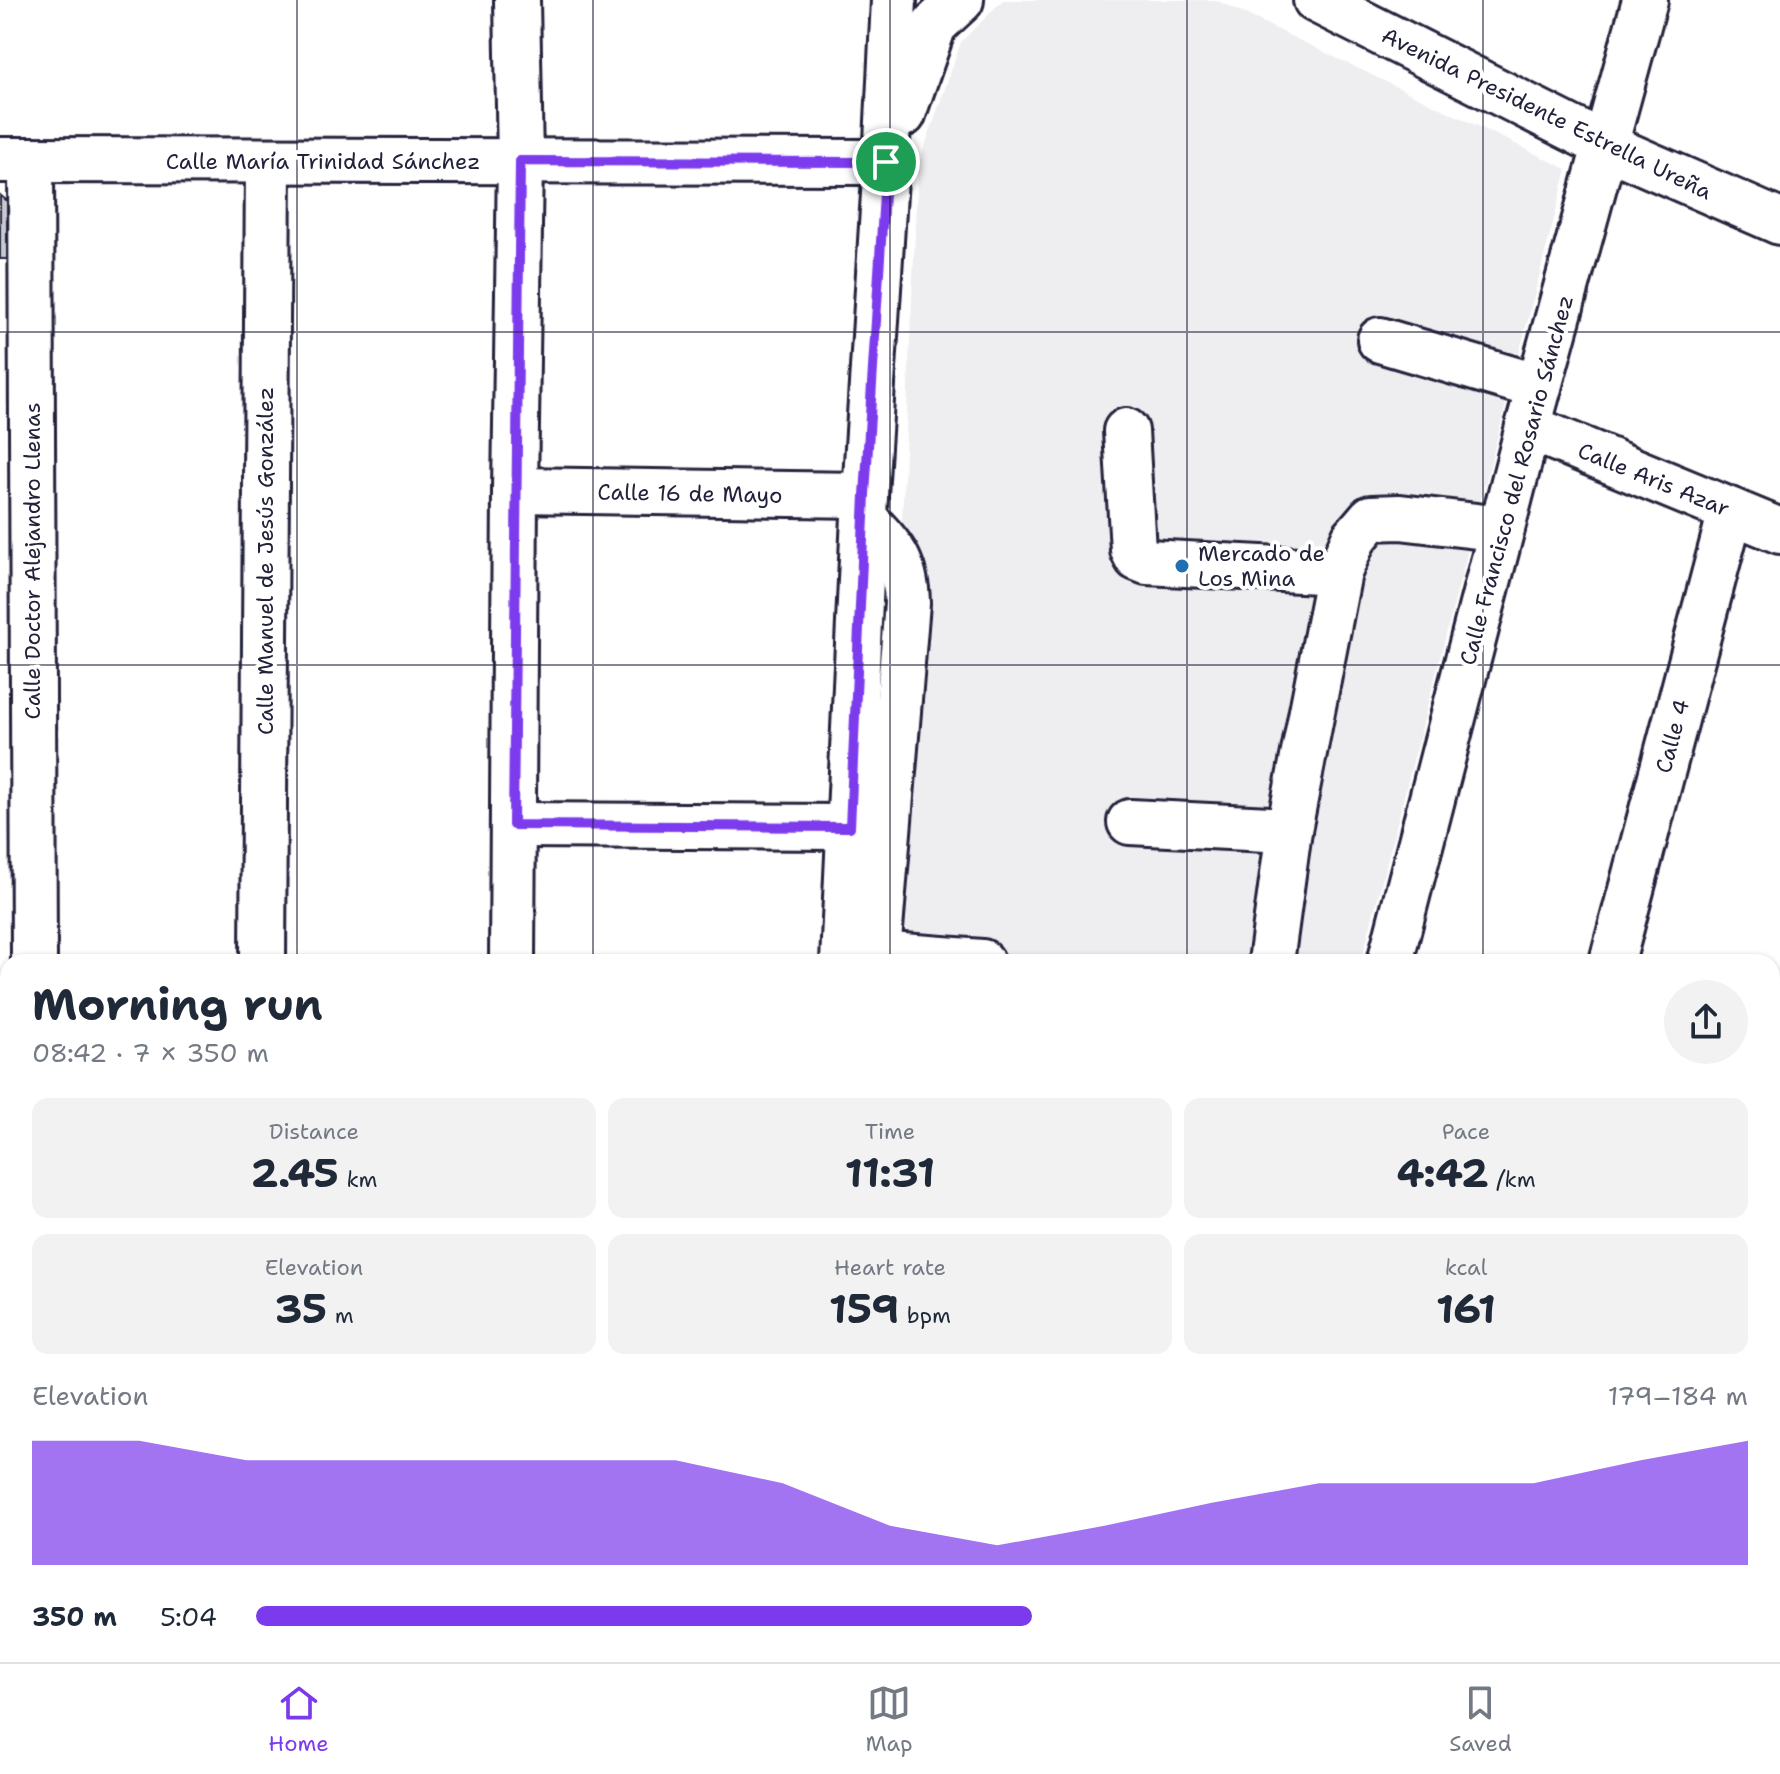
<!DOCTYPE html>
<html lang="en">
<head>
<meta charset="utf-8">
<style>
	body { margin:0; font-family:"Shantell Sans",sans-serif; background:#f2f2f3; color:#1f2937; height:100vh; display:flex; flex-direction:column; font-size:30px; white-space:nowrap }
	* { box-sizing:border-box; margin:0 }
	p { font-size:26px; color:#747a83 }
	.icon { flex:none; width:44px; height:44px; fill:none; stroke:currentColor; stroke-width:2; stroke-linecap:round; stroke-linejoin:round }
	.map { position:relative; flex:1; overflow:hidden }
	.side { position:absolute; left:0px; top:954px; width:1780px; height:708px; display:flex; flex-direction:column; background:#fff; border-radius:24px 24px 0 0; box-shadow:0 2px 6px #0004 }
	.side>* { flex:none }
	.pin { position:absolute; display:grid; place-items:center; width:68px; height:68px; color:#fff; margin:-34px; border:4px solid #fff; border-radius:50%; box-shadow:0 2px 8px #0007 }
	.round { display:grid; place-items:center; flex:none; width:84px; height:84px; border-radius:42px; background:#f2f2f3 }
	.headline { display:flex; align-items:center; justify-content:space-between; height:136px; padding:0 32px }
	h1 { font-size:44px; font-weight:700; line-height:60px }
	.stats { display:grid; grid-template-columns:repeat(3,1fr); gap:12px; height:136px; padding:8px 32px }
	.stats div { display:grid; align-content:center; border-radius:16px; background:#f2f2f3; text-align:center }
	.stats b { font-size:40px; font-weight:700 }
	.stats small { font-size:22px; font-weight:400 }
	.stats p { font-size:22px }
	.chart { height:224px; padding:16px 32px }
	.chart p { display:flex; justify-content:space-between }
	.chart svg { width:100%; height:144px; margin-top:8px; fill:#7c3aed; opacity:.7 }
	ul { padding:0 32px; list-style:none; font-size:26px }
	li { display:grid; grid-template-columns:128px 96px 1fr; align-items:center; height:60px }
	li i { height:20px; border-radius:10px; background:#7c3aed }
	.menu { display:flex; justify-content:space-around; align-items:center; height:112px; border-top:2px solid #e0e1e3; background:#fff; font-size:22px; color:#747a83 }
	.menu a { display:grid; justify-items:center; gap:4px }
	.menu .current { color:#7c3aed }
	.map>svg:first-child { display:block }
</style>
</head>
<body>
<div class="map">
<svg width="1780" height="1662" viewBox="0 0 1780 1662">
	<rect width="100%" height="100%" fill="#fff"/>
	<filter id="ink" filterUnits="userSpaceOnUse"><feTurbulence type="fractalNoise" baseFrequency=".0125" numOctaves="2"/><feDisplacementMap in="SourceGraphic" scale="16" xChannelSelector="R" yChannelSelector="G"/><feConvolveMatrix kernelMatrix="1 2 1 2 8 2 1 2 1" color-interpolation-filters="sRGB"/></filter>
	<g filter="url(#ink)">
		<polygon fill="#eeeef1" points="1003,0 1216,0 1567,169 1361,962 882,962 918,166 961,42"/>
		<polygon fill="#c8c8cf" stroke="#22223b" stroke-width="2" points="0,195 7,201 7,259 0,259"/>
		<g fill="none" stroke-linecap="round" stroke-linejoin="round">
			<defs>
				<g id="minor">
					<polyline points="0,160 886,162"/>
					<polyline points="31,160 34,962"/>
					<polyline points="1380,340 1539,387"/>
					<polyline points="1528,427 1780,531"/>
					<polyline points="1126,431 1133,550 1137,558 1147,562 1339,572"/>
					<polyline points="515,490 865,495"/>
					<path d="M 864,518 C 892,547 906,562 907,603 L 878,953"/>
					<polyline points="1130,822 1289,830"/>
					<polyline points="513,825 850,827"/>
					<polyline points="850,952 982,962"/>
					<polyline points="263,962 268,161"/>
					<polyline points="512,962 515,490 520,161 517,0"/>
					<polyline points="1271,962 1289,830 1339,572 1354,538 1371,518 1400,517 1502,529"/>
					<polyline points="1390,962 1528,427 1645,0"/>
					<polyline points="1612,962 1731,511"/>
					<polyline points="0,1165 8,1165"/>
					<polyline points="1772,1237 1780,1206"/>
					<polyline points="267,1654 268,1662"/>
					<polyline points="518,1654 519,1662"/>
					<polyline points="29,1662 29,1654"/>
					<polyline points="1210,1662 1212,1654"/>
					<polyline points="1432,1662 1434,1654"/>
					<polyline points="1665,1662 1667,1654"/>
				</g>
				<g id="major">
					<polyline points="1316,0 1606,146 1780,222"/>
					<polyline points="903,114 934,25 961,0"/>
					<polyline points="843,962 865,495 886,162 894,0"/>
					<polyline points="800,1662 801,1654"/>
				</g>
			</defs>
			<use href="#minor" stroke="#22223b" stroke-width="50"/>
			<use href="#major" stroke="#22223b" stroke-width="50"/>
			<use href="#minor" stroke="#fff" stroke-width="44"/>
			<use href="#major" stroke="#fff" stroke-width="44"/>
		</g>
	</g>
	<g fill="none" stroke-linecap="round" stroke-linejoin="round" filter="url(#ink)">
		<defs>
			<polygon id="route" points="520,161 886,162 865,495 850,827 513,825"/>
		</defs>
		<use href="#route" stroke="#fff" stroke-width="16"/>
		<use href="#route" stroke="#7c3aed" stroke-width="10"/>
	</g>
	<path fill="none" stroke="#22223b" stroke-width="2" stroke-opacity="0.55" d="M 297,0 L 297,962M 593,0 L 593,962M 890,0 L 890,962M 1187,0 L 1187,962M 1483,0 L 1483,962M 0,332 L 1780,332M 0,665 L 1780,665M 0,997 L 8,997M 1772,997 L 1780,997M 0,1330 L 8,1330M 1772,1330 L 1780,1330M 297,1654 L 297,1662M 593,1654 L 593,1662M 890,1654 L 890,1662M 1187,1654 L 1187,1662M 1483,1654 L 1483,1662"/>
	<circle fill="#1f6fb2" stroke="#fff" stroke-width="3" cx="1182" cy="566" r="8"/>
	<g text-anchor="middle" stroke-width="8" stroke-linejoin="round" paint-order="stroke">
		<g font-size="22" fill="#22223b" stroke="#fff">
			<text transform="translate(1547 113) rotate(26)" y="8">Avenida Presidente Estrella Ureña</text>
			<text x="323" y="169">Calle María Trinidad Sánchez</text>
			<text transform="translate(1654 479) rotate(22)" y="8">Calle Aris Azar</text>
			<text transform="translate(1516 480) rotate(-75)" y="8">Calle Francisco del Rosario Sánchez</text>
			<text transform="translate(690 493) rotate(1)" y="8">Calle 16 de Mayo</text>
			<text transform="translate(32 561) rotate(-90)" y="8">Calle Doctor Alejandro Llenas</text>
			<text transform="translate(265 561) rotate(-90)" y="8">Calle Manuel de Jesús González</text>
			<text transform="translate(1672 736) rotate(-75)" y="8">Calle 4</text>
		</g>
		<g font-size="22" fill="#22223b" stroke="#fff" text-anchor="start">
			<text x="1198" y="561">Mercado de<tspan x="1198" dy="25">Los Mina</tspan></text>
		</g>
	</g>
</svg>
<div class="pin" style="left:886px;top:162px;background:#1e9e55"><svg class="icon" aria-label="arrive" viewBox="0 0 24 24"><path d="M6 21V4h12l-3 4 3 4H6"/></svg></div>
<section class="side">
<div class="headline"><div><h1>Morning run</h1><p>08:42 · 7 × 350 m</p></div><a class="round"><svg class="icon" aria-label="share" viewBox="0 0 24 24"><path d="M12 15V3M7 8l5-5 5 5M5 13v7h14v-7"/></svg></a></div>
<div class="stats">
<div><p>Distance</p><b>2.45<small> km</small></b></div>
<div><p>Time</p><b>11:31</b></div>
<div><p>Pace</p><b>4:42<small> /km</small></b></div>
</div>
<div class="stats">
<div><p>Elevation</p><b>35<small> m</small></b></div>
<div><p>Heart rate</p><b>159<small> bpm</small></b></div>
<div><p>kcal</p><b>161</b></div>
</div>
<div class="chart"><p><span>Elevation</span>179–184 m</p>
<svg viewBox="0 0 160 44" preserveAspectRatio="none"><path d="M0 44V6L10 6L20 12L30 12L40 12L50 12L60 12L70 19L80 32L90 38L100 32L110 25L120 19L130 19L140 19L150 12L160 6V44z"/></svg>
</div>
<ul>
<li><b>350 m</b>5:04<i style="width:52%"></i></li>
</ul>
</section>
</div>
<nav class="menu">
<a class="current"><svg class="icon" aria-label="home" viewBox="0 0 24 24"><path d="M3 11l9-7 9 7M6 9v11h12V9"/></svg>Home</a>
<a><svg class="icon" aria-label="map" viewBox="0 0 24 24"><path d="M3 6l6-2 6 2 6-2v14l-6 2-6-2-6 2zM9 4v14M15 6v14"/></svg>Map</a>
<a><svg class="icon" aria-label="saved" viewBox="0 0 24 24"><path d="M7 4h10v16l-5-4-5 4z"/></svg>Saved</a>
</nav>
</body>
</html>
